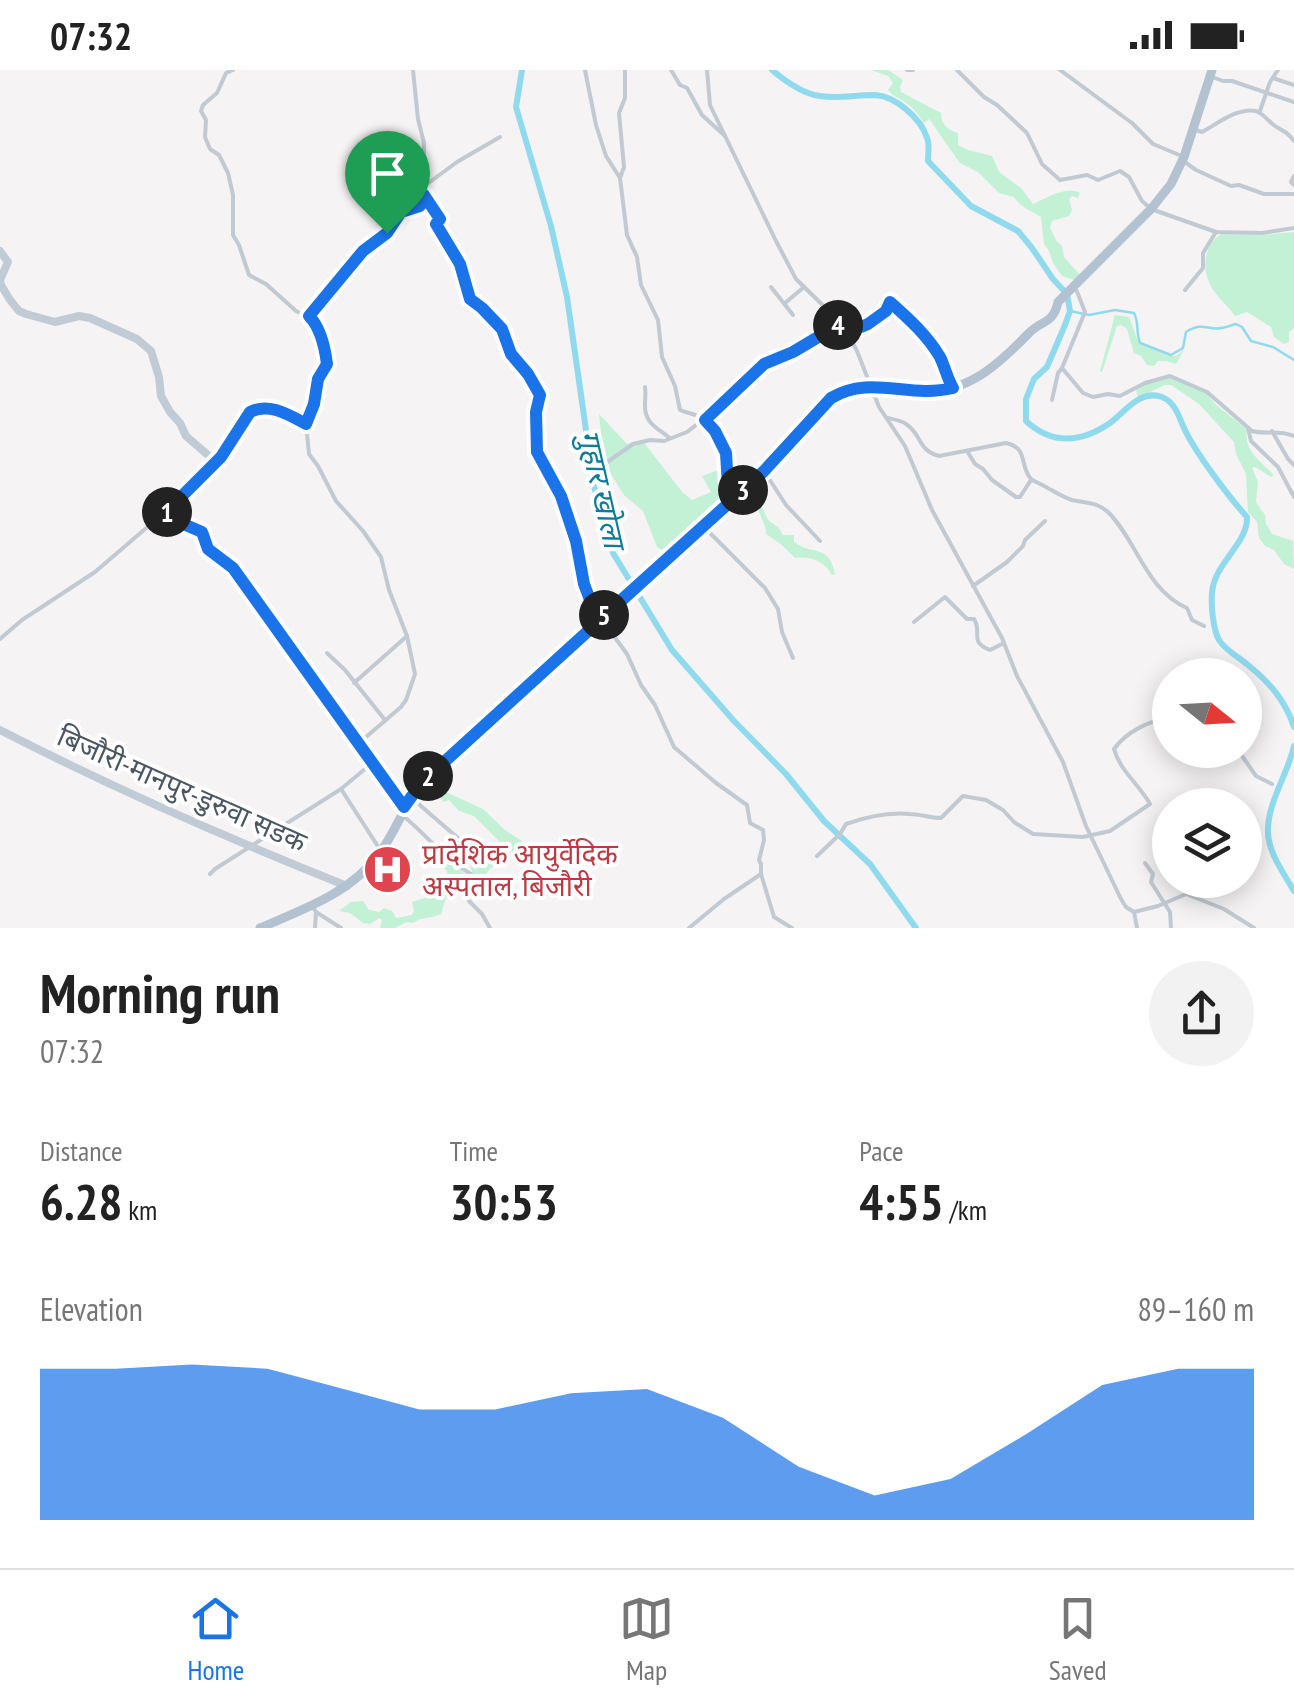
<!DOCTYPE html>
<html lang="en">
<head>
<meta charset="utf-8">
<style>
	body { margin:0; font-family:"PT Sans Narrow","Noto Sans Devanagari",sans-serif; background:#f2f2f2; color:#222; height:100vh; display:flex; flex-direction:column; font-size:38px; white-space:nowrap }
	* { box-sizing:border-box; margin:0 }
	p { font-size:32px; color:#767676 }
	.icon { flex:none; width:55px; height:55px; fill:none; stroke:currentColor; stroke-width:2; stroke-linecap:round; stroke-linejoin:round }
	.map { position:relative; height:858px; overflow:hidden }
	.panel { display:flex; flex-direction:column; background:#fff; flex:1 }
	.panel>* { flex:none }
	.needle { width:65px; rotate:108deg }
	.fabs { position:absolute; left:1152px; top:588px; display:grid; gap:20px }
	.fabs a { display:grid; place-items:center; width:110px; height:110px; border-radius:50%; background:#fff; box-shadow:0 5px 25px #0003; font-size:50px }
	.pin { position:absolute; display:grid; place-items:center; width:85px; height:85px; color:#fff; margin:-102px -42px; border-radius:50% 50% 50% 0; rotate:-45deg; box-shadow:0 0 10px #0007 }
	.pin .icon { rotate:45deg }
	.km { position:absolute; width:50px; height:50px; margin:-25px; border-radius:50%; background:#222; color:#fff; font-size:28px; line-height:50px; text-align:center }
	.round { display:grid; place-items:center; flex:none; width:105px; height:105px; border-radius:52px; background:#f2f2f2 }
	.headline { display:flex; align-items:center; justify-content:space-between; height:170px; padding:0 40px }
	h1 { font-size:55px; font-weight:600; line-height:75px }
	.stats { display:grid; grid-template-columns:repeat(3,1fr); gap:15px; height:170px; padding:10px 40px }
	.stats div { display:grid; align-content:center }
	.stats b { font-size:50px; font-weight:600 }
	.stats small { font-size:28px; font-weight:400 }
	.stats p { font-size:28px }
	.chart { height:280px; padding:20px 40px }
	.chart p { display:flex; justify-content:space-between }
	.chart svg { width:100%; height:180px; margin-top:10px; fill:#1a73e8; opacity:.7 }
	.status { display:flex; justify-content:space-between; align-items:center; height:70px; padding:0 50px; background:#fff; direction:ltr }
	.status svg { height:28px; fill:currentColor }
	.dock { display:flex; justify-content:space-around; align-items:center; height:140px; border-top:2px solid #e0e0e0; background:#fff; font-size:28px; color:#767676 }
	.dock a { display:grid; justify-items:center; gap:5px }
	.dock .selected { color:#1a73e8 }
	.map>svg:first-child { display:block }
</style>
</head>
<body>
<div class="status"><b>07:32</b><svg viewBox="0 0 49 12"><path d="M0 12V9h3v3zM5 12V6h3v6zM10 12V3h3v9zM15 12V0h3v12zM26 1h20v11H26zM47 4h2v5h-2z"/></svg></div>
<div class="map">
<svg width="1294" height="858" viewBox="0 0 1294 858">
	<rect width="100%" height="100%" fill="#f5f3f3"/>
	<g fill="#c3f1d5">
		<path d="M 871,0 L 888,0 L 903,10 L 900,17 L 901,22 L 941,43 C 941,55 948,60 958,63 L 958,75 L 968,80 L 992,86 L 999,102 L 1022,119 L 1033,134 C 1048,128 1064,116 1080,123 L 1078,128 L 1072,126 L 1069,129 L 1072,140 L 1069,146 L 1052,151 L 1050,158 L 1056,170 L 1062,176 L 1064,187 L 1081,206 L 1077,211 L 1062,206 L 1053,193 L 1049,181 L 1044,174 L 1041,147 C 1030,140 1021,138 1014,127 L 999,123 L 978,102 L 960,93 L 929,49 L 924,53 C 918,45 913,37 905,32 C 897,27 894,27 888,20 L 893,13 L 888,6 Z"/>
		<path d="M 1294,162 L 1294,258 L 1289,262 L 1289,272 L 1284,274 L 1274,267 L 1271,257 L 1247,242 L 1235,246 C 1229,237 1220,230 1214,221 C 1201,202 1202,177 1221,164 L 1262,165 Z"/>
		<polygon points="1115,245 1129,247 1139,274 1171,286 1176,286 1184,279 1176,294 1166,291 1158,291 1154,296 1147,295 1141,286 1134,283 1127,259 1121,255 1117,256 1103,299 1102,302 1100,301"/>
		<path d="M 1175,308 L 1207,324 L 1216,335 L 1247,359 C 1243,380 1260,391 1274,405 L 1271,407 L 1255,397 L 1252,398 L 1258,412 L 1256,432 L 1265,445 L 1266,454 L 1272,464 L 1293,471 L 1294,499 L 1284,494 L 1274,480 L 1265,476 L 1259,468 L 1257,452 L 1248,442 L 1246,404 L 1236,384 L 1234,372 L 1199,334 L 1171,315 L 1165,315 L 1139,327 L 1137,325 L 1136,319 C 1148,313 1161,307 1175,308 Z"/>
		<polygon points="599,344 627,374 642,370 683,423 692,430 711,422 702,406 718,400 739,421 676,478 662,480 657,477 643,441 624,425 604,393"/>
		<path d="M 757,426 L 768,450 L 779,458 L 783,465 L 794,465 L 794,472 C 812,486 829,473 835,504 L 832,505 C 824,491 811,486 795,488 L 782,475 L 766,464 C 766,450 754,440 757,426 Z"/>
		<path d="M 441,699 L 444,716 L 448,723 L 483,739 L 505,760 L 530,776 C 523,787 520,782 508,786 C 494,791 486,804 478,816 L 472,812 L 473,804 L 470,797 L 484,792 L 498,779 L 499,771 L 474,746 L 459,741 L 449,730 L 443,732 L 436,719 L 432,718 L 420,726 L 417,722 L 428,709 L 436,714 L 440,713 L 437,701 Z"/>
		<path d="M 433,775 L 467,806 L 468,815 C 445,824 449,820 441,844 C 431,849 423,846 413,853 L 406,852 L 395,858 L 380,858 L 382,851 L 380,848 L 370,854 L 363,853 L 350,843 L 339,841 L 351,832 L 363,831 L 369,840 L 379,842 L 384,838 L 392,841 L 396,848 L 412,845 L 414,841 L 412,832 L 431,826 L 447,808 L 447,801 L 429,783 L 429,777 Z"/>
	</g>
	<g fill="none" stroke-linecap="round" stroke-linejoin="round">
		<path stroke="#90daee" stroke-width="2.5" d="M 1070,241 L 1089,245 L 1115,240 L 1134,243 C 1139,252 1136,263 1140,273 L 1171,285 L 1183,278 L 1186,262 C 1204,251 1207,261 1222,258 C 1227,257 1232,255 1236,254 L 1242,257 L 1251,271 L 1273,277 L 1294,290"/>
		<g stroke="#90daee" stroke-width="6">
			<polyline points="522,0 516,37 551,156 567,227 594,416 613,483 672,580 734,651 786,704 824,751 870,794 916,858"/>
			<path d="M 772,0 C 785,11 803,24 820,26 C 839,29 856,25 875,25 C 895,26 921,48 927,68 C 930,74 928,84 928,91 L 971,136 L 1018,161 L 1032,178 L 1053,209 L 1067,224 L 1070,241 L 1065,255 L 1047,297 L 1034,309 L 1026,329 L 1026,351 C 1052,375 1081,373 1110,353 C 1125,342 1140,319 1162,327 C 1175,332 1179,347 1184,358 C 1195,382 1228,426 1247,447 C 1248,474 1214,493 1212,523 C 1211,536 1213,559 1219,570 C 1226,581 1239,587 1248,595 C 1270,613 1285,630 1294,657"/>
			<path d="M 1294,676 C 1288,704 1267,733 1268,762 C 1268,782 1284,804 1294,821"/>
		</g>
		<g stroke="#c1cad2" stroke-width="4">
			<polyline points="233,0 226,3 217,23 203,35 201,41 206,50 205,67 210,79 219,85 228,103 233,125 233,165 239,175 249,205 266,214 296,241 313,249 319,261 327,293 317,309 314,335 306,354 309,384 318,396 336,431 363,461 381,487 389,520 407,566 415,604 406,630 401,637 366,667 363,673"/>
			<path d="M 413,0 L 418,49 L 424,73 L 424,125 L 440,149 L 435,154 L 460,193 L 470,229 L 482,238 L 501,259 L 511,284 L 528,303 L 540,325 C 538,342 531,361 536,379 C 541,395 556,410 561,427 C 575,466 582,507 595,546 L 598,551 L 608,558 L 627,584 L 641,615 L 655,635 L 674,677 L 716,713 L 747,735 L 750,753 L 763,760 L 764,770 L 759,790 L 761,794 L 761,804 L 724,829 L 689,858"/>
			<path d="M 585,0 L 596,55 L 606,86 L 620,108 L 627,165 L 637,187 L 641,215 L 658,250 L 662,287 L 675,316 L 680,340 C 687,343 696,344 702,348 C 728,366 728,400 729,428"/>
			<polyline points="671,0 680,15 687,18 702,45 725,66"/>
			<polyline points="707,0 710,35 776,171 796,209 843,255 857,281 879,337 905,376 932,440 1002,568 1017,606 1063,692 1086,756 1121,829 1126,837 1134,842 1137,858"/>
			<polyline points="907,0 913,0"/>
			<polyline points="957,0 984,27 997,35 1027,63 1042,94 1060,110 1087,105 1098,110 1120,101 1129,107 1142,131 1151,139 1216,162 1262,163 1294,158"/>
			<polyline points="1060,0 1132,53 1153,74 1184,87"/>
			<polyline points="1210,6 1223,11 1232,11 1294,32"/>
			<polyline points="1273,8 1294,15"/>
			<polyline points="1260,41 1270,12 1278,0"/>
			<path d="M 1196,60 L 1202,62 C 1217,54 1237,37 1256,41 C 1264,44 1269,52 1275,56 C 1284,61 1288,63 1294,71"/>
			<polyline points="1182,90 1196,100 1231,116 1239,115 1264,124 1294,124"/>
			<polyline points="1294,106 1291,112 1294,115"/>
			<polyline points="620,108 624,97 619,43 625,28 625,0"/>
			<polyline points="423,117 457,92 500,67"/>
			<polyline points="771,217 793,245"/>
			<path d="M 1076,219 L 1085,242 L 1062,298 L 1083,323 L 1093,327 L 1108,324 L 1120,326 L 1145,313 L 1170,306 L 1207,322 L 1252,361 C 1267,365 1276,359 1294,366"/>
			<polyline points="1185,220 1203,198 1203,183 1216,162"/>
			<polyline points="785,233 804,217"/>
			<polyline points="310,245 363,181 387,163 401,142 420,136 424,125"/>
			<path d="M 645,317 C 646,323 645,328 645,334 C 644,353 657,358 670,368"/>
			<polyline points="1052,330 1058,303 1062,298"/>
			<path d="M 888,348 C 892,349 903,351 906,354 C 922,364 917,380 939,386 L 1006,373 C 1029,378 1019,396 1031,409 C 1033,411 1041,414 1044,416 C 1054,421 1062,427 1072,430 C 1086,433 1097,432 1108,442 C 1137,471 1146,520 1187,538 L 1192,550 L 1204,556"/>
			<polyline points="1248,358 1251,371 1278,397 1294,427"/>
			<polyline points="1272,361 1288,389 1294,395"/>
			<polyline points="967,381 975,394 983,399 992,410 1016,427 1020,427 1031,410"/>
			<path d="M 216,392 L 250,342 C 269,332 287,345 305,353"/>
			<path d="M 603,395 L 633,374 L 650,370 L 664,371 L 687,362 L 722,335 L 747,312 L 751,305 L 764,294 L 793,282 L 827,264 L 839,254 C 863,254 878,259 891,232 C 909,249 927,264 939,286 C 945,295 947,306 951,316"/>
			<polyline points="764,401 786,435 820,471"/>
			<polyline points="703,456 765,518 778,539 782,562 793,588"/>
			<polyline points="973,516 1007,492 1023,476 1025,470 1045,451"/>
			<path d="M 914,552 L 945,527 L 967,549 L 974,549 C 983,563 968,571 990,580 L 1004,573"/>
			<polyline points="0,569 22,550 95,502 166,441"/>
			<polyline points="327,583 345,600 385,650"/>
			<polyline points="354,613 407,566"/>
			<polyline points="1238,680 1256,706 1272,714"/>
			<polyline points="341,719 379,778"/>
			<polyline points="414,730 466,775"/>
			<path d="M 402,745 C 426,764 444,789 471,804 L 469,831 L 482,844 L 490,858"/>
			<path d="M 817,786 L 840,764 L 846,754 C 866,747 888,742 909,744 C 920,744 930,748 941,748 L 963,726 L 986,730 L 1003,740 L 1014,752 L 1033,764 L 1083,767 L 1110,761 L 1150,734 C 1139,714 1120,701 1114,679 C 1126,662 1150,650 1170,648"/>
			<polyline points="1145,793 1153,804 1151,812 1170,842 1171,858"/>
			<polyline points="210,804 215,799 341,719 371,694"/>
			<polyline points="761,804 774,847 792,858"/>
			<polyline points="312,836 316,842 341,858"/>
			<polyline points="1134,842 1158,836 1186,824 1224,839 1254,858"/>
			<polyline points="315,858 316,842"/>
		</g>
		<g stroke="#c1cbd6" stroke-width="8">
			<polyline points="0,181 8,192 0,210 1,215 10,230 19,241 26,244 55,252 79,246 90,248 137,269 151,281 159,307 161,326 170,342 180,353 186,366 216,392 166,441 181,453 202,462 209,479 233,498 267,542 277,561 292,578 405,737"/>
			<path d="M 0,660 C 113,718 229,769 347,816"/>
		</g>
		<path stroke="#b3c2d1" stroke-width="9" d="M 260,858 C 304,839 351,823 380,783 C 397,759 406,731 425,708 L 764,401 L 831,328 C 868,305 891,325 930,322 C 972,319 1000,293 1028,264 C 1042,249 1053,255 1058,232 L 1151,139 L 1171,114 L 1184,87 L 1212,0"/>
	</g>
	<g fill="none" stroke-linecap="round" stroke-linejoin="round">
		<defs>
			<path id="route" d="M 387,163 L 363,181 L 309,246 C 321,258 325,278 327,294 L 318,309 L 314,334 L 306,354 C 289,345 269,332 250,342 L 221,387 L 166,442 L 181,453 L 202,462 L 208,479 L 233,498 L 404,737 L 425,708 L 442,694 L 764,401 L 831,328 C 871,304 908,329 953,318 C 947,308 945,297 940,287 C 927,265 909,249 890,232 L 886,241 L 868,254 L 861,257 L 840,254 L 793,282 L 764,294 L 705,350 L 715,361 L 726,383 L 729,433 L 598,551 L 584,514 L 576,471 L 561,426 L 537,382 L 536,342 L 540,325 L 528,304 L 511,284 L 502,259 L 482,238 L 470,229 L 460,194 L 436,154 L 440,149 L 424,125 L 420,136 L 401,142 L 387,163"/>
		</defs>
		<use href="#route" stroke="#fff" stroke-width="20"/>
		<use href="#route" stroke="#1a73e8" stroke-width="12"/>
	</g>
	<defs>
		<symbol id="hospital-disc" viewBox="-11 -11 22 22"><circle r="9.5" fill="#e0444e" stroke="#fff"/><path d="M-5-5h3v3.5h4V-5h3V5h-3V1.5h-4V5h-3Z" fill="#fff"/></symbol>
	</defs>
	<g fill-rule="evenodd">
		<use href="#hospital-disc" x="360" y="772" width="55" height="55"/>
	</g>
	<g text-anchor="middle" stroke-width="8" stroke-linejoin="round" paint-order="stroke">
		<g font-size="28" fill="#4a5661" stroke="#fff">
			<text transform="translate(182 719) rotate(24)" y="10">बिजौरी-मानपुर-डुरुवा सडक</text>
		</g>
		<g font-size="28" fill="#be3a42" stroke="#fff" text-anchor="start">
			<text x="422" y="794">प्रादेशिक आयुर्वेदिक<tspan x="422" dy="32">अस्पताल, बिजौरी</tspan></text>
		</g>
		<g font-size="30" font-style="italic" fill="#0c7c9b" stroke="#fff">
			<text transform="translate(601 419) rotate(77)" y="10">गुहार खोला</text>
		</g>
	</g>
</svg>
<div class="fabs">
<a><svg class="needle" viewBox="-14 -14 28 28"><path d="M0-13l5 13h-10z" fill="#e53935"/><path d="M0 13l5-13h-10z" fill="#767676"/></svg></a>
<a><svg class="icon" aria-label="layers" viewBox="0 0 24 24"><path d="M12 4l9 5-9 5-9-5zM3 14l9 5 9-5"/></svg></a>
</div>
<div class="pin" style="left:387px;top:163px;background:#1e9e55"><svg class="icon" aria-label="arrive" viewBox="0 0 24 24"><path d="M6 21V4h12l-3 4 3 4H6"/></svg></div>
<b class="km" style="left:167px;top:442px">1</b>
<b class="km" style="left:428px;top:706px">2</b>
<b class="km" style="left:743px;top:420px">3</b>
<b class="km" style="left:838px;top:255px">4</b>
<b class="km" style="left:604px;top:545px">5</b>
</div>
<section class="panel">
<div class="headline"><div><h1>Morning run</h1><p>07:32</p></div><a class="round"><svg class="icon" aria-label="share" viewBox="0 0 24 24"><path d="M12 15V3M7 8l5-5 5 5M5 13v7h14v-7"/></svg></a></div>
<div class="stats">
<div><p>Distance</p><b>6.28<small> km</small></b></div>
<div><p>Time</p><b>30:53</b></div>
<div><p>Pace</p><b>4:55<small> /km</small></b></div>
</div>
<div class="chart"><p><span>Elevation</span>89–160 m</p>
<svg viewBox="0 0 160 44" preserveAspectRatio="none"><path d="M0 44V7L10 7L20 6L30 7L40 12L50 17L60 17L70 13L80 12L90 19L100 31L110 38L120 34L130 23L140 11L150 7L160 7V44z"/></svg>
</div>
</section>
<nav class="dock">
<a class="selected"><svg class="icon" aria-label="home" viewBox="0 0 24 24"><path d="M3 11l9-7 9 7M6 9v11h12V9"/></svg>Home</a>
<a><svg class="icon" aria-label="map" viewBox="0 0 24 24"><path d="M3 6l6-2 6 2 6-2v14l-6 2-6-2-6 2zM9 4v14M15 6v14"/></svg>Map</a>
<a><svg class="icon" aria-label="saved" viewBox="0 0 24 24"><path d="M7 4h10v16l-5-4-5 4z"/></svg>Saved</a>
</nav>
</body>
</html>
